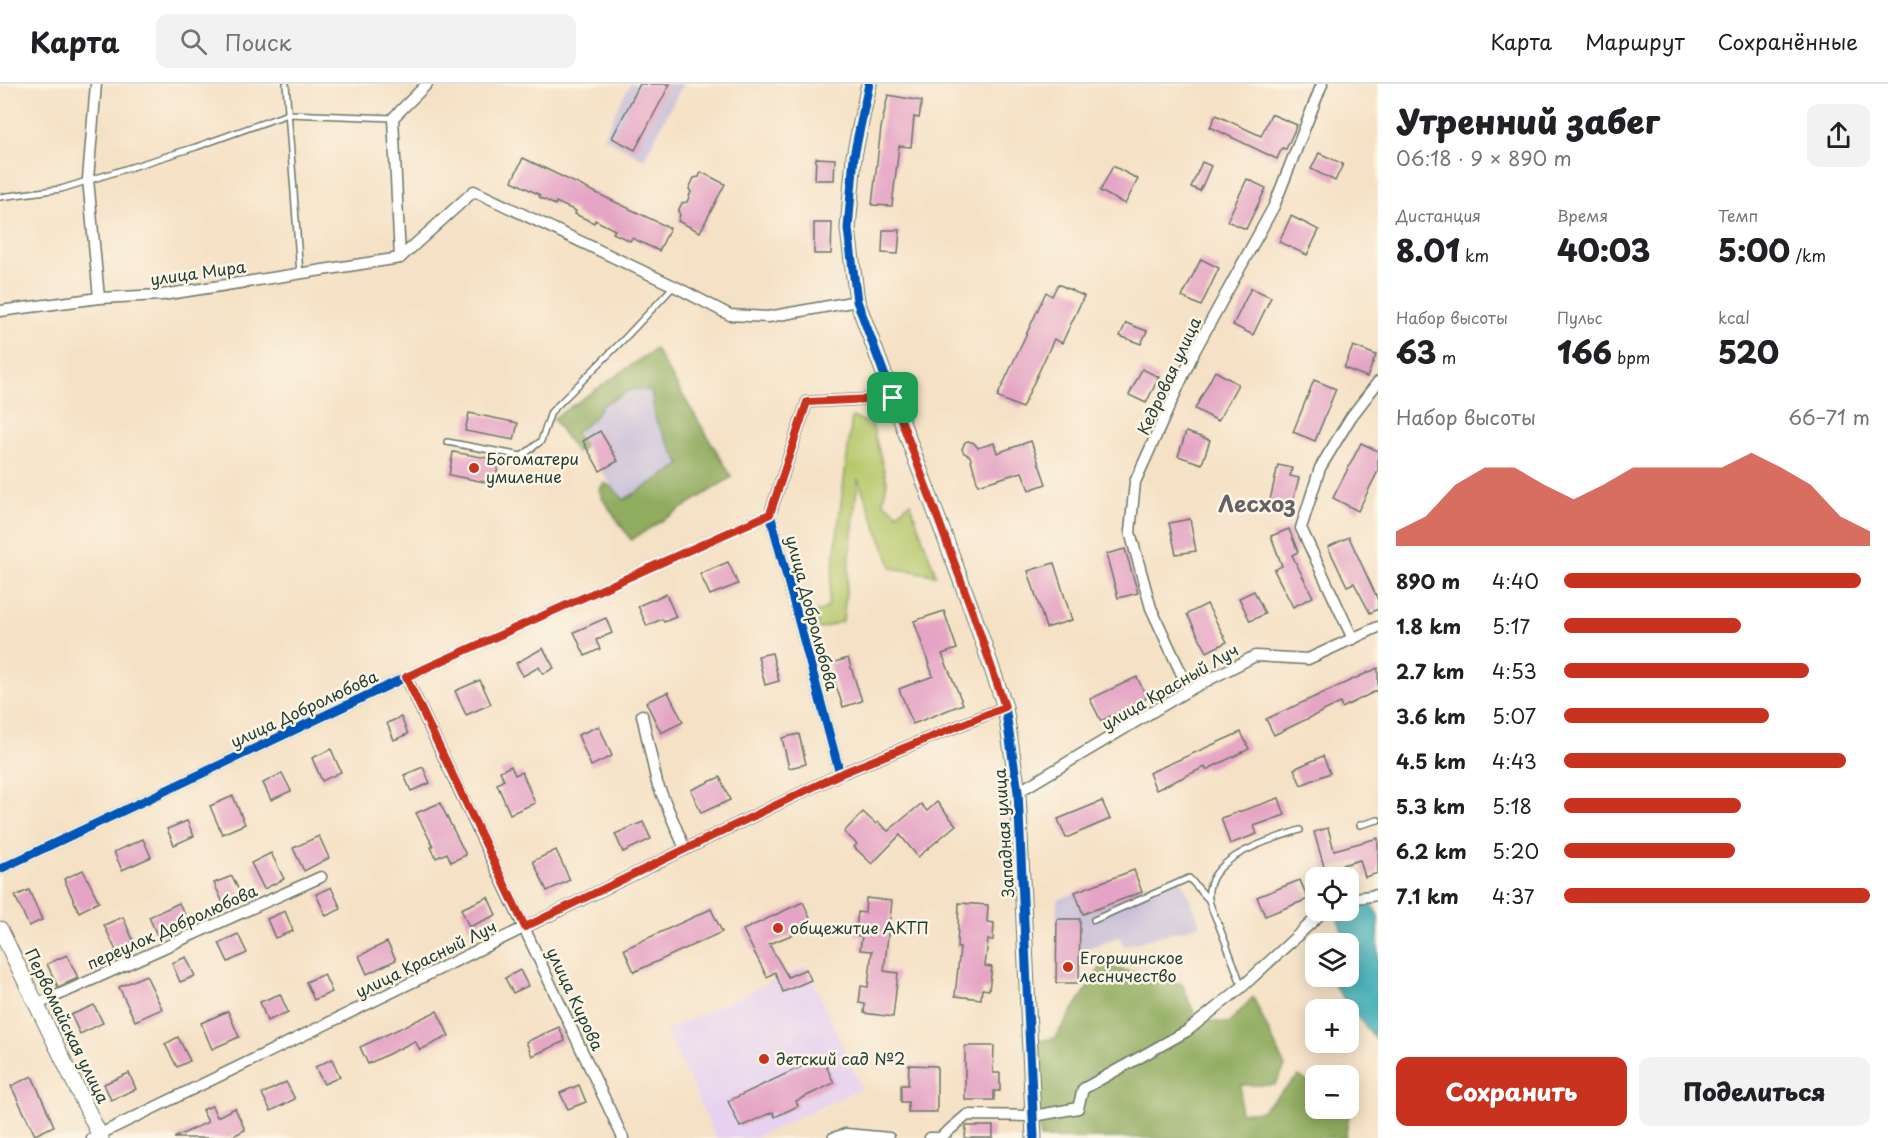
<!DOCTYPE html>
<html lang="ru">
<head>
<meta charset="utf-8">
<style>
	body { margin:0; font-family:"Playpen Sans",sans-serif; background:#f2f2f2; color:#202124; height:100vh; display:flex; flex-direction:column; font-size:22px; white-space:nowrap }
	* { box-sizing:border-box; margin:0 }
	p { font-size:20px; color:#757577 }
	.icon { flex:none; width:33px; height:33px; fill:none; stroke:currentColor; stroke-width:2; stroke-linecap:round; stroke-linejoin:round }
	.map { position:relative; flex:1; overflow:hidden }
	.side { display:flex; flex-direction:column; background:#fff; width:510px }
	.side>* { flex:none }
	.buttons { position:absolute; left:1305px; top:783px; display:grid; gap:12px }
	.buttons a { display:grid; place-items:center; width:54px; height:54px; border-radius:12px; background:#fff; box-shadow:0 3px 15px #0003; font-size:30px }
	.pin { position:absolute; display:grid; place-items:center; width:51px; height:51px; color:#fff; margin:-26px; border-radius:12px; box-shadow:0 3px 9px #0006 }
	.round { display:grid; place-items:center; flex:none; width:63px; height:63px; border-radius:12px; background:#f2f2f2 }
	.summary { display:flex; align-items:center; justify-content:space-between; height:102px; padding:0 18px }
	h1 { font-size:33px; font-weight:800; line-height:45px }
	.figures { display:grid; grid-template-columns:repeat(3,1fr); gap:9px; height:102px; padding:6px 18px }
	.figures div { display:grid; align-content:center }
	.figures b { font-size:30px; font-weight:800 }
	.figures small { font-size:16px; font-weight:400 }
	.figures p { font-size:16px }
	.chart { height:168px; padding:12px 18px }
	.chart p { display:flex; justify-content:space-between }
	.chart svg { width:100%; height:108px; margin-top:6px; fill:#c8321e; opacity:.7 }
	.action { display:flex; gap:12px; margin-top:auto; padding:12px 18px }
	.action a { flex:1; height:69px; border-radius:12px; background:#c8321e; color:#fff; font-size:24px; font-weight:800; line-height:69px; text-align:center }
	.action a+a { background:#f2f2f2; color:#202124 }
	ul { padding:0 18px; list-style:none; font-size:20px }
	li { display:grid; grid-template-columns:96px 72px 1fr; align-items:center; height:45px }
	li i { height:15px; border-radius:8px; background:#c8321e }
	header { display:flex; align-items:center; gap:36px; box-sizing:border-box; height:84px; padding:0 30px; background:#fff; border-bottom:2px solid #e0e0e0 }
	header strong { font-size:28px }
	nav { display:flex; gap:33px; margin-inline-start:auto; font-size:21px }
	.search { width:420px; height:54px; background:#f2f2f2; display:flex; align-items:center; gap:15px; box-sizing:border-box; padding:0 21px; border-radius:12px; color:#757577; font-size:22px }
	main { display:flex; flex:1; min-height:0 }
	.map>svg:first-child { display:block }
</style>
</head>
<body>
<header>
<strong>Карта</strong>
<div class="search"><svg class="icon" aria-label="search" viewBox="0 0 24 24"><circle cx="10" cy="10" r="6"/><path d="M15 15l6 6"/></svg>Поиск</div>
<nav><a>Карта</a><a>Маршрут</a><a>Сохранённые</a></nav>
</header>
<main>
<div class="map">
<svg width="1378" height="1054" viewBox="0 0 1378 1054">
	<rect width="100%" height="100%" fill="#fcf5e5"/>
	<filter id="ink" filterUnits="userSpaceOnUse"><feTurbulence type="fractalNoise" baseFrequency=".0167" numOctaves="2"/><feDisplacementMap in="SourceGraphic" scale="12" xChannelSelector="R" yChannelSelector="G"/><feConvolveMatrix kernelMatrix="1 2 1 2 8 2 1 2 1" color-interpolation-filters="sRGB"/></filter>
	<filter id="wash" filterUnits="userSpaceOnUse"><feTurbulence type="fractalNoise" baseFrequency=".008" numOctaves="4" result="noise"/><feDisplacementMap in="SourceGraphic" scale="24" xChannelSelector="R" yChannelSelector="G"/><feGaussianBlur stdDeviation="1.35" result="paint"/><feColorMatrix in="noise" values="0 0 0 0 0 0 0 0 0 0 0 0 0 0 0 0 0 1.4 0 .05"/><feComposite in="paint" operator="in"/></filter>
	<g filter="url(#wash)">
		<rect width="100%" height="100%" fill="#f5e1c5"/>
		<polygon fill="#e6d2f0" points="806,882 862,1004 754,1054 716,1054 666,946"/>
		<g fill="#c8bfd8">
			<polygon points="630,0 683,0 644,75 603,53"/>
			<polygon points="642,292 703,385 631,432 570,338"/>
			<polygon points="1134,786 1141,804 1179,790 1201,841 1124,862 1120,852 1080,867 1079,899 1056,899 1057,816"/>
		</g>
		<polygon fill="#b6c86b" stroke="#6a8250" stroke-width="1.5" points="852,333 872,340 887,398 883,418 897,429 910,419 936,491 892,484 858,395 843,537 819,545 816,529 828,523"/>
		<g fill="#90ac5f" stroke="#58744a" stroke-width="1.5">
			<polygon points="655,265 732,393 631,456 602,414 599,406 604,399 612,403 624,416 681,381 656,337 651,307 632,305 602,321 593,335 575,349 584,363 577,369 553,335"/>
			<polygon points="1102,881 1182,900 1197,936 1229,939 1253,913 1285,983 1275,1001 1241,1001 1240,1029 1261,1027 1299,992 1315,1003 1316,1024 1347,1025 1350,1026 1345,1054 1040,1054 1036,957 1055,954"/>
		</g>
		<polygon fill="#3cacb7" stroke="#2e7476" stroke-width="1.5" points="1372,820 1378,832 1378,957 1359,935 1328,893 1348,892 1348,860 1346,859 1335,827 1348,826 1349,824"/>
		<g id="blocks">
			<g fill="#e5a4c5">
				<polygon points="640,0 670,0 635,66 612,54"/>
				<polygon points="888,11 922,17 919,34 914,33 911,63 899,62 892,122 872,121 881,44"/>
				<polygon points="1271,30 1297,41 1286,65 1282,64 1277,75 1210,43 1216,31 1261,52"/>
				<polygon points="1319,69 1343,80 1335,97 1311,85"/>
				<polygon points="523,74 670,144 659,167 632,154 630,157 613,149 615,146 595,136 594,139 575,130 576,127 556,118 555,121 539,113 540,111 512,97"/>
				<polygon points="816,74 835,75 834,96 815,96"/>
				<polygon points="1202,78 1211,82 1200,107 1191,103"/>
				<polygon points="1113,82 1138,95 1125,120 1100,107"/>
				<polygon points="701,88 725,100 700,148 678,137 680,131 678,127 682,119 687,118 691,108 689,105 694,94 699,93"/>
				<polygon points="1247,95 1266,104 1246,145 1227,137"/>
				<polygon points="1291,132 1319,146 1307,171 1279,158"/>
				<polygon points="814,139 832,139 831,170 814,170"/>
				<polygon points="883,146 900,146 898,170 882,169"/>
				<polygon points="1201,175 1219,184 1201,222 1182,213"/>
				<polygon points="1058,200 1084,212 1062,259 1054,255 1022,324 997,313 1046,208 1052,212"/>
				<polygon points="1251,204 1271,213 1253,251 1233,241"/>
				<polygon points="1126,239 1147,247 1141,260 1120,252"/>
				<polygon points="1353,262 1376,271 1367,293 1344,284"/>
				<polygon points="1142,285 1159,293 1146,319 1129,311"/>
				<polygon points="1215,287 1238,300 1218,337 1195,325"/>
				<polygon points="1314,296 1336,305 1315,357 1293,348"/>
				<polygon points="469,329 518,339 514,356 465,347"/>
				<polygon points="600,347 618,377 600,387 583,357"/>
				<polygon points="1186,348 1210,356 1202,380 1178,372"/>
				<polygon points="968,357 974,359 978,364 994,359 997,369 1031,357 1046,400 1029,406 1022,388 978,401 970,372 964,369 962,365 965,358"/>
				<polygon points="1361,359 1378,367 1378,387 1358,427 1333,414"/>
				<polygon points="453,368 499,376 495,400 449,391"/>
				<polygon points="1278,381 1292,384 1290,392 1299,394 1291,424 1280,421 1283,429 1268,425"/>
				<polygon points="1190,435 1196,467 1176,470 1169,439"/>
				<polygon points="1289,445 1298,468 1292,471 1313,513 1293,523 1274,486 1282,482 1271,452"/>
				<polygon points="1349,453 1378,516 1378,525 1370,529 1354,499 1347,502 1328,463"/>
				<polygon points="1125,465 1138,509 1118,514 1106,470"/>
				<polygon points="728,478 738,500 710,511 700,490"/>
				<polygon points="1054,479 1072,536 1046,544 1028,487"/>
				<polygon points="1254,507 1265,530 1250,537 1239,514"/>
				<polygon points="666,510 676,533 664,538 662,535 647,542 638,522"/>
				<polygon points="1207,520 1227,558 1207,568 1187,530"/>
				<polygon points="944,527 957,565 942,570 963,620 913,640 899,605 933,592 914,537"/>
				<polygon points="606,534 612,549 596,556 600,565 585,572 574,548"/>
				<polygon points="543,564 554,584 543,590 539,583 523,592 516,579"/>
				<polygon points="772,569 779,597 765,601 758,572"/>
				<polygon points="848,574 862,617 843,623 829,580"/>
				<polygon points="1378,584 1378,606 1342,624 1340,619 1274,651 1266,635"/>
				<polygon points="1137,593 1147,614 1101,637 1090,615"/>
				<polygon points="480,596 491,620 466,631 455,607"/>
				<polygon points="668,608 683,638 661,649 646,618"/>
				<polygon points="401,633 408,650 394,656 387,639"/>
				<polygon points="599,642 612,672 591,682 578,651"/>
				<polygon points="1241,648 1249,665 1206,686 1205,683 1156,706 1149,689"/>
				<polygon points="799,650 806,680 789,684 782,654"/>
				<polygon points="331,665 341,688 322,697 312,674"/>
				<polygon points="1323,672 1330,689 1301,701 1294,685"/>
				<polygon points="511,682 515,691 522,688 535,719 510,730 497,700 504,696 500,687"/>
				<polygon points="423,683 430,699 411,707 404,691"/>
				<polygon points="282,689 291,707 271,716 263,699"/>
				<polygon points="720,693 730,716 701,729 691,706"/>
				<polygon points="233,712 245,740 222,750 210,722"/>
				<polygon points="1279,714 1285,731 1254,742 1257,750 1230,760 1221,734"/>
				<polygon points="1102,717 1110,735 1066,754 1058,735"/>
				<polygon points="937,718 956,741 918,773 900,751 872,780 854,763 857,760 844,748 863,728 876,740 878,738 888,747 921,720 927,727"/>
				<polygon points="440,719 466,771 451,778 447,769 436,774 431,763 433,762 416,729"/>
				<polygon points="187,737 194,752 174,761 167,745"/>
				<polygon points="643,738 651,755 623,768 615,750"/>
				<polygon points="1328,744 1334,766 1378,754 1378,789 1365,793 1360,776 1325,786 1314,748"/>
				<polygon points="319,752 329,774 304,787 293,764"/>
				<polygon points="143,755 151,773 122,786 114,768"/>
				<polygon points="556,766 570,796 547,807 533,777"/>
				<polygon points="271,769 284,795 264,805 251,779"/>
				<polygon points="83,786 99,818 79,828 64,795"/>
				<polygon points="1134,786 1142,808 1083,830 1075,808"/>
				<polygon points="232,792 242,813 224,821 214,799"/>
				<polygon points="1300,796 1308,815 1265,832 1257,813"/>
				<polygon points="331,803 341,825 326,832 316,810"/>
				<polygon points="29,806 42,836 29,842 15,812"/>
				<polygon points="488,813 496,831 469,843 461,825"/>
				<polygon points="866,814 892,817 884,887 898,889 893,933 864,929 865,920 859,919 861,902 868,903 872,867 860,866 862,852 855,851 858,828 865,829"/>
				<polygon points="803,818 814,842 769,860 788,893 806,885 811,896 783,908 775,888 767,893 743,846"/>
				<polygon points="179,819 188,837 157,851 149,833"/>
				<polygon points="959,819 988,821 987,838 994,839 993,856 988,856 985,882 992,883 989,906 982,905 981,915 955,912 960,864 957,864"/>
				<polygon points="711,825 722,848 634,888 624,865"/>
				<polygon points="285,827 293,847 275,854 267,835"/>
				<polygon points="123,833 136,863 118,871 104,841"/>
				<polygon points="1057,835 1080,835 1079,899 1056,899"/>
				<polygon points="238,850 247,869 228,878 219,859"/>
				<polygon points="387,858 396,876 367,890 359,872"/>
				<polygon points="67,871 78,894 58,903 47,880"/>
				<polygon points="186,873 195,892 180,898 172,879"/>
				<polygon points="520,886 528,902 513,909 505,894"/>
				<polygon points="324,890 332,908 314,916 306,898"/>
				<polygon points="146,891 162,925 135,937 119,903"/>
				<polygon points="280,910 288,928 267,937 260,918"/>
				<polygon points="94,921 103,939 80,950 71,931"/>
				<polygon points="228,927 239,953 212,965 201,939"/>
				<polygon points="437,927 449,952 420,966 415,957 368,980 360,963"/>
				<polygon points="559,943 565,957 532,972 526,958"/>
				<polygon points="178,953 190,977 177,983 165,960"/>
				<polygon points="965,962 994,962 993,989 1000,989 1000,1007 994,1007 994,1016 965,1016"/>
				<polygon points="822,973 834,999 796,1017 798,1022 775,1033 773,1028 740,1043 728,1017"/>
				<polygon points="332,975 340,993 324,1000 315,983"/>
				<polygon points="909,981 937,982 937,1028 908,1028 908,1018 901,1018 901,1001 908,1001"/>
				<polygon points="129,989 136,1005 111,1016 104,1000"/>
				<polygon points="32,992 54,1042 35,1051 11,1002"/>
				<polygon points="286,998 295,1015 271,1027 262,1010"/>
				<polygon points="579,1001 586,1018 568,1025 560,1009"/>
				<polygon points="212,1022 217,1033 235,1024 245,1046 229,1054 174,1054 208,1038 202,1026"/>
				<polygon points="966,1042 993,1042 993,1054 965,1054"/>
			</g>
		</g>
	</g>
	<g filter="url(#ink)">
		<use href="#blocks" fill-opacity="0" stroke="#6a7667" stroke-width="1.5"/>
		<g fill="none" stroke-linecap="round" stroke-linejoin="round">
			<defs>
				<g id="lane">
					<polyline points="286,0 300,190"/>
					<polyline points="0,113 61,105 196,63 288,30 393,34"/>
					<polyline points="447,358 522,372 541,357 551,328 626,253 674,202"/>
					<polyline points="1360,741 1378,736"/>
					<polyline points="1094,836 1189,794 1209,816"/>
					<path d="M 1242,903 C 1235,883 1227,862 1219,842 C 1216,834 1211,825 1209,816 C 1203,774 1269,756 1300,746"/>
				</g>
				<g id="street">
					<polyline points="96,0 88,95 99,214"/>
					<polyline points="400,174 474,107 674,202 730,231 768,233 857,217"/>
					<polyline points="400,174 393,34 427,0"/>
					<polyline points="0,227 99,214 162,211 400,174"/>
					<polyline points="770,430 807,318 893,314"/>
					<polyline points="1353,555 1301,444 1320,384 1351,333 1378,298"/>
					<polyline points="406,593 623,1054"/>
					<polyline points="1189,606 1151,524 1130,448 1135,398 1194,268 1274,122 1322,0"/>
					<polyline points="642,631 657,699 685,765"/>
					<polyline points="1018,708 1189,606 1255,572 1308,575 1378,543"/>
					<polyline points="0,785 406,593 770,430 840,690"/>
					<polyline points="1348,815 1378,811"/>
					<polyline points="36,921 321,793"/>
					<polyline points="92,1054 840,690 1005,623"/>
					<polyline points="833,1054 846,1050 889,1054"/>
					<polyline points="930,1054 940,1054 967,1031 1034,1032 1078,1024 1083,1005 1187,947 1242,903 1325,826"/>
				</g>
				<g id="secondary">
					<polyline points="869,0 854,72 848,145 857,217 973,529 1005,623 1018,708 1034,1054"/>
					<polyline points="0,845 101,1054"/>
				</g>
			</defs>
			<use href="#lane" stroke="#6a7667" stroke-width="8"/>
			<use href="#street" stroke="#6a7667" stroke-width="13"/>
			<use href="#secondary" stroke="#6a7667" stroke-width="17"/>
			<use href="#lane" stroke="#fff" stroke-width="5"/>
			<use href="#street" stroke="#fff" stroke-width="10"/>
			<use href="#secondary" stroke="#fff" stroke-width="15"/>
			<defs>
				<g id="cycleway">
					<polyline points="869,0 854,72 848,145 857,217 973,529 1005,623 1018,708 1034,1054"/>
					<polyline points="0,785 406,593 770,430 840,690"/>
				</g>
			</defs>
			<use href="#cycleway" stroke="#fcf5e5" stroke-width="13"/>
			<use href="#cycleway" stroke="#0057b8" stroke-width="9"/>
		</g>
	</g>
	<g fill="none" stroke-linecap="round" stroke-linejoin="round" filter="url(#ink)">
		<defs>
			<polygon id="route" points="893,314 973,529 1005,623 840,690 525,843 406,593 770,430 807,318"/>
		</defs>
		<use href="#route" stroke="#fff" stroke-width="12"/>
		<use href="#route" stroke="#c8321e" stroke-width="8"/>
	</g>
	<g fill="#c8321e" stroke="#fcf5e5" stroke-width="2">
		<circle cx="474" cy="384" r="6"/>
		<circle cx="778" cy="844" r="6"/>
		<circle cx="1068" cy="883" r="6"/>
		<circle cx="764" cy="975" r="6"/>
	</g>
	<g text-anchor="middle" stroke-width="5" stroke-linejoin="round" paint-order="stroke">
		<g font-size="16" fill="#1f3d34" stroke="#fcf5e5">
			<text transform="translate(198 189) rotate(-8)" y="6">улица Мира</text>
			<text transform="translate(1169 292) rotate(-65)" y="6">Кедровая улица</text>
			<text transform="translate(812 529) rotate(75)" y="6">улица Добролюбова</text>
			<text transform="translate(1170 603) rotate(-30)" y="6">улица Красный Луч</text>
			<text transform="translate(304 625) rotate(-25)" y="6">улица Добролюбова</text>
			<text transform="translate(1004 749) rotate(-94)" y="6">Западная улица</text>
			<text transform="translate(172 843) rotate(-24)" y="6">переулок Добролюбова</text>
			<text transform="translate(426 875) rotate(-26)" y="6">улица Красный Луч</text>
			<text transform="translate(575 915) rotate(65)" y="6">улица Кирова</text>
			<text transform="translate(67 942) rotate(64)" y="6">Первомайская улица</text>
		</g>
		<g font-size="16" fill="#1f3d34" stroke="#fcf5e5" text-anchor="start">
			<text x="486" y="381">Богоматери<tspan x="486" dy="18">умиление</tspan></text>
			<text x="790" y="850">общежитие АКТП</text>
			<text x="1080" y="880">Егоршинское<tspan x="1080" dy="18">лесничество</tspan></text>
			<text x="776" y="981">детский сад №2</text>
		</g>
		<g font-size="22" font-weight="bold" fill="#646167" stroke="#fcf5e5">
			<text x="1257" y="428">Лесхоз</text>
		</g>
	</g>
</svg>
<div class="buttons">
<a><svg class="icon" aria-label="locate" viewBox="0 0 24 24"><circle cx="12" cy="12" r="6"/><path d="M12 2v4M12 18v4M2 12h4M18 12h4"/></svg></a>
<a><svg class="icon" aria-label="layers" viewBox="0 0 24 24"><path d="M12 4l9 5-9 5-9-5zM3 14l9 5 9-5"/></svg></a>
<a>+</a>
<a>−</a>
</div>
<div class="pin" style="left:893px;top:314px;background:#1e9e55"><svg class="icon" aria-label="arrive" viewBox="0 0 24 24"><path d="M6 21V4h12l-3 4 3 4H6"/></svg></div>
</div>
<section class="side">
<div class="summary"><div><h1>Утренний забег</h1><p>06:18 · 9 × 890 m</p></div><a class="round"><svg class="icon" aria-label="share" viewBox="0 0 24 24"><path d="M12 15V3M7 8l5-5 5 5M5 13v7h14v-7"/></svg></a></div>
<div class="figures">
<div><p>Дистанция</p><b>8.01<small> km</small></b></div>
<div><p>Время</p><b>40:03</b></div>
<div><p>Темп</p><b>5:00<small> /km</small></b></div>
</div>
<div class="figures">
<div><p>Набор высоты</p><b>63<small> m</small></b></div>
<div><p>Пульс</p><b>166<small> bpm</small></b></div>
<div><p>kcal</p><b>520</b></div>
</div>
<div class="chart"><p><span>Набор высоты</span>66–71 m</p>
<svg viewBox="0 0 160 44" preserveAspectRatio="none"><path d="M0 44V38L10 32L20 19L30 12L40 12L50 19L60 25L70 19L80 12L90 12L100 12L110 12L120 6L130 12L140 19L150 32L160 38V44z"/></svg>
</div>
<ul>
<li><b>890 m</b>4:40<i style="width:97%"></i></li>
<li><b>1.8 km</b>5:17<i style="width:58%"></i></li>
<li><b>2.7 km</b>4:53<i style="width:80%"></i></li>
<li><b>3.6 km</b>5:07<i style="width:67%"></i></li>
<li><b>4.5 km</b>4:43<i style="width:92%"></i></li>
<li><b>5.3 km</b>5:18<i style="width:58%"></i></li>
<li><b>6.2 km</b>5:20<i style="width:56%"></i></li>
<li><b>7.1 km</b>4:37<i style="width:100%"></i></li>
</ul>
<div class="action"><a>Сохранить</a><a>Поделиться</a></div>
</section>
</main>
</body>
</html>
